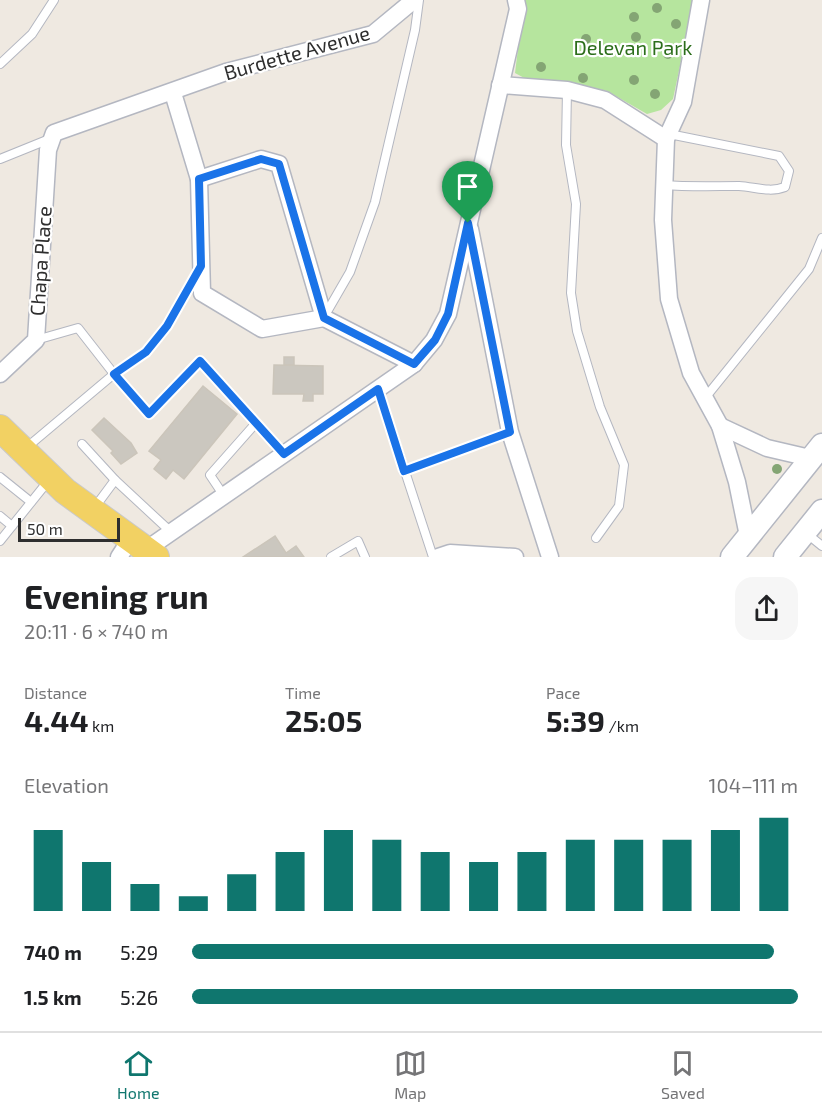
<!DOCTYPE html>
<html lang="en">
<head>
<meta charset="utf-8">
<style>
	body { margin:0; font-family:"Exo 2",sans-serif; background:#f6f6f6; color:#202124; height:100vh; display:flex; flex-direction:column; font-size:22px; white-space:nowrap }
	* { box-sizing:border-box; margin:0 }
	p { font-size:20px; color:#757577 }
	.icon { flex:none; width:33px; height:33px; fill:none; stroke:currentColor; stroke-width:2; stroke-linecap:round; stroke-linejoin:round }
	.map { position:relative; height:557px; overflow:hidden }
	.sheet { display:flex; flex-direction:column; background:#fff; flex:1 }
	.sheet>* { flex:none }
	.scale { position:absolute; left:18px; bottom:15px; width:102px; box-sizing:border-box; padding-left:6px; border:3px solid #2e2e2e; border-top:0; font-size:16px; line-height:21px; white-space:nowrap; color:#2e2e2e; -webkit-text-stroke:4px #fff; paint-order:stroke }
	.pin { position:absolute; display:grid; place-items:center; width:51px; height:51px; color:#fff; margin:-62px -26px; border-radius:50% 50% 50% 0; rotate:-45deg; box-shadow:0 0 6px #0007 }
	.pin .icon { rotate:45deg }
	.round { display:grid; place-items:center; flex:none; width:63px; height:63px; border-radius:18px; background:#f6f6f6 }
	.overview { display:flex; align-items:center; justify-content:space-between; height:102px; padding:0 24px }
	h1 { font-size:33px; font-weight:700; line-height:45px }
	.metrics { display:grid; grid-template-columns:repeat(3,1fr); gap:9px; height:102px; padding:6px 24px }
	.metrics div { display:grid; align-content:center }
	.metrics b { font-size:30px; font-weight:700 }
	.metrics small { font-size:16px; font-weight:400 }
	.metrics p { font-size:16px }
	.chart { height:168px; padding:12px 24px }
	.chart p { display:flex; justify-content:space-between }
	.chart svg { width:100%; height:108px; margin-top:6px; stroke:#0f766e; stroke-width:6 }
	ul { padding:0 24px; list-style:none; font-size:20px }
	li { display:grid; grid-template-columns:96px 72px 1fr; align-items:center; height:45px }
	li i { height:15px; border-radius:8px; background:#0f766e }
	.menu { display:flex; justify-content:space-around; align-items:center; height:84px; border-top:2px solid #e0e0e0; background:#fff; font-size:16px; color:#757577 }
	.menu a { display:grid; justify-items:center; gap:3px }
	.menu .on { color:#0f766e }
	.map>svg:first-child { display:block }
</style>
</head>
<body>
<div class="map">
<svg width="822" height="557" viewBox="0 0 822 557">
	<rect width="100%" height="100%" fill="#efe9e1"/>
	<polygon fill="#b6e59e" points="524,0 694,0 673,99 661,110 647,114 607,91 556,80 528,80 515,73"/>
	<g fill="#cbc7bf" stroke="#cbc5ba" stroke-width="1.5">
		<rect x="284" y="357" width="10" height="8"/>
		<polygon points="274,365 323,366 323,394 313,394 313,401 303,401 304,394 273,394"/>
		<polygon points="203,386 237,414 184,479 173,470 166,479 154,469 161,460 149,451"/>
		<polygon points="104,418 131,443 137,453 121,464 111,453 113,451 92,430"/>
		<polygon points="275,536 286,553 296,546 304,557 243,557"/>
	</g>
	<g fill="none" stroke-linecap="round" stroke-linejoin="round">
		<defs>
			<g id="lane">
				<polyline points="0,64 32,34 54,0"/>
				<polyline points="567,90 566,145 576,204 571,293 577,331 600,407 624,465 619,506 596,538"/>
				<polyline points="0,159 52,138"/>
				<path d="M 664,185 C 689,187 714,186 739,186 C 755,187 770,193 785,187 L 789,171 L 779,156 L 669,134"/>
				<polyline points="198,272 167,326 146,352 114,374 149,414 200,361 284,454"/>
				<polyline points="324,317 350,272 375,202 415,30 419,0"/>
				<polyline points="378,389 433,557"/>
				<polyline points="705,398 809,269 822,238"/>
				<polyline points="82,444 115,480"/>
				<polyline points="26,448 114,374 78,328 36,340"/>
				<polyline points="403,471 510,432"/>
				<polyline points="0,477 31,502"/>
				<polyline points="224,496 210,475 256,423"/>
				<polyline points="95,507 115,480 171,532"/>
				<polyline points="0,516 12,526"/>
				<polyline points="806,533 822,546"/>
				<polyline points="0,541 49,480"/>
				<polyline points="331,557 358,541 365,557"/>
			</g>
			<g id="street">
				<polyline points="701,0 683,102 666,139 663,220 669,299 691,373 720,426 737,482 748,536"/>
				<polyline points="500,85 567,90 605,100 666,139"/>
				<polyline points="173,93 199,179 202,293 262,329 324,318"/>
				<polyline points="199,179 261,159 279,164 324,318 414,364"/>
				<polyline points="470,229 510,432 550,557"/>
				<polyline points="0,374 36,340 48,150 54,133 226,72 373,34 414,0"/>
				<polyline points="720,426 767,448 810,458"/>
				<polyline points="144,551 414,364 434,340 448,314 518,9 516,0"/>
				<polyline points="119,557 130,540"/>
				<polyline points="438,557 450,553 515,557"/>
			</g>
			<g id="secondary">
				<polyline points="732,557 822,445"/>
				<polyline points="785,557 822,511"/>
			</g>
			<polyline id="primary" points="0,428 65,491 156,557"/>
		</defs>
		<use href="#lane" stroke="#b4b7c1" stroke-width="10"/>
		<use href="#street" stroke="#b4b7c1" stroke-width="19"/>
		<use href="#secondary" stroke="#b4b7c1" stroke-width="25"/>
		<use href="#primary" stroke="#c9c9c9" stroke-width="28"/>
		<use href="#lane" stroke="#fff" stroke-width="8"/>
		<use href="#street" stroke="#fff" stroke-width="16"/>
		<use href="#secondary" stroke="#fff" stroke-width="22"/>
		<use href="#primary" stroke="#f2d163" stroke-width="26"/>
	</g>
	<g fill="#84a574">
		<circle cx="657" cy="8" r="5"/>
		<circle cx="634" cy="17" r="5"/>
		<circle cx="676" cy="24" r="5"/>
		<circle cx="636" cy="37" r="5"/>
		<circle cx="586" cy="39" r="5"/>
		<circle cx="668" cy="54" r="5"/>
		<circle cx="541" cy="67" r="5"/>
		<circle cx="583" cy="78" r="5"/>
		<circle cx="634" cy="80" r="5"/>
		<circle cx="655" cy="94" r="5"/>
		<circle cx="777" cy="469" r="5"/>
	</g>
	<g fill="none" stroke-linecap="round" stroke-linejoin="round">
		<defs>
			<polygon id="route" points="261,159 279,164 324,318 414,364 435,340 448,314 468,223 510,432 404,471 378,389 284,454 200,361 149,414 114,374 146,352 167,326 201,266 199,179"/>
		</defs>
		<use href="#route" stroke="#fff" stroke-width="12"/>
		<use href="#route" stroke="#1a73e8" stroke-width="8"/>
	</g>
	<g text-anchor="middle" stroke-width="4.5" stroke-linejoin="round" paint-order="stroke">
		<g font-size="20" fill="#2c6e1b" stroke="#fff">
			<text x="633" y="55">Delevan Park</text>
		</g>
		<g font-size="20" fill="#2e2e2e" stroke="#fff">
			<text transform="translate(297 53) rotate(-16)" y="7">Burdette Avenue</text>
			<text transform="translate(41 261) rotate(-86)" y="7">Chapa Place</text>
		</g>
	</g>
</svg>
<div class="scale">50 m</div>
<div class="pin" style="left:468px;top:223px;background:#1e9e55"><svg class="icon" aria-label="arrive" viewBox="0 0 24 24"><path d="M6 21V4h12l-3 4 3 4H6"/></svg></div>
</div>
<section class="sheet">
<div class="overview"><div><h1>Evening run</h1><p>20:11 · 6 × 740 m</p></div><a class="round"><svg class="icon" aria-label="share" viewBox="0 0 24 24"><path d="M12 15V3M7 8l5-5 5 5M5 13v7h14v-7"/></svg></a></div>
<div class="metrics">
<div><p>Distance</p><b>4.44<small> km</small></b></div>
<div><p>Time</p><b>25:05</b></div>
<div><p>Pace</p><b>5:39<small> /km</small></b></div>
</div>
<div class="chart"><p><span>Elevation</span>104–111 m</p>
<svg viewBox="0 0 160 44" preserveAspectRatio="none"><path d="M5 44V11M15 44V24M25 44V33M35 44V38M45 44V29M55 44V20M65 44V11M75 44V15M85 44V20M95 44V24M105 44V20M115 44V15M125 44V15M135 44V15M145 44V11M155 44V6"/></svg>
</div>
<ul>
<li><b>740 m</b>5:29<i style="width:96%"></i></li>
<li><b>1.5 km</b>5:26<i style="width:100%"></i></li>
</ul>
</section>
<nav class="menu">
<a class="on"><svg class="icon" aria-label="home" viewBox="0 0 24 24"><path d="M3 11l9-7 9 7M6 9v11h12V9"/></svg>Home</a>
<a><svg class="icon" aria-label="map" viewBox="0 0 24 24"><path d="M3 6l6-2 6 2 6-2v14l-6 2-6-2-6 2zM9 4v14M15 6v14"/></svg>Map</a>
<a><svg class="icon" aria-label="saved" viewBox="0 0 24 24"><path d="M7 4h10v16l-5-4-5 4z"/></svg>Saved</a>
</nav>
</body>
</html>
